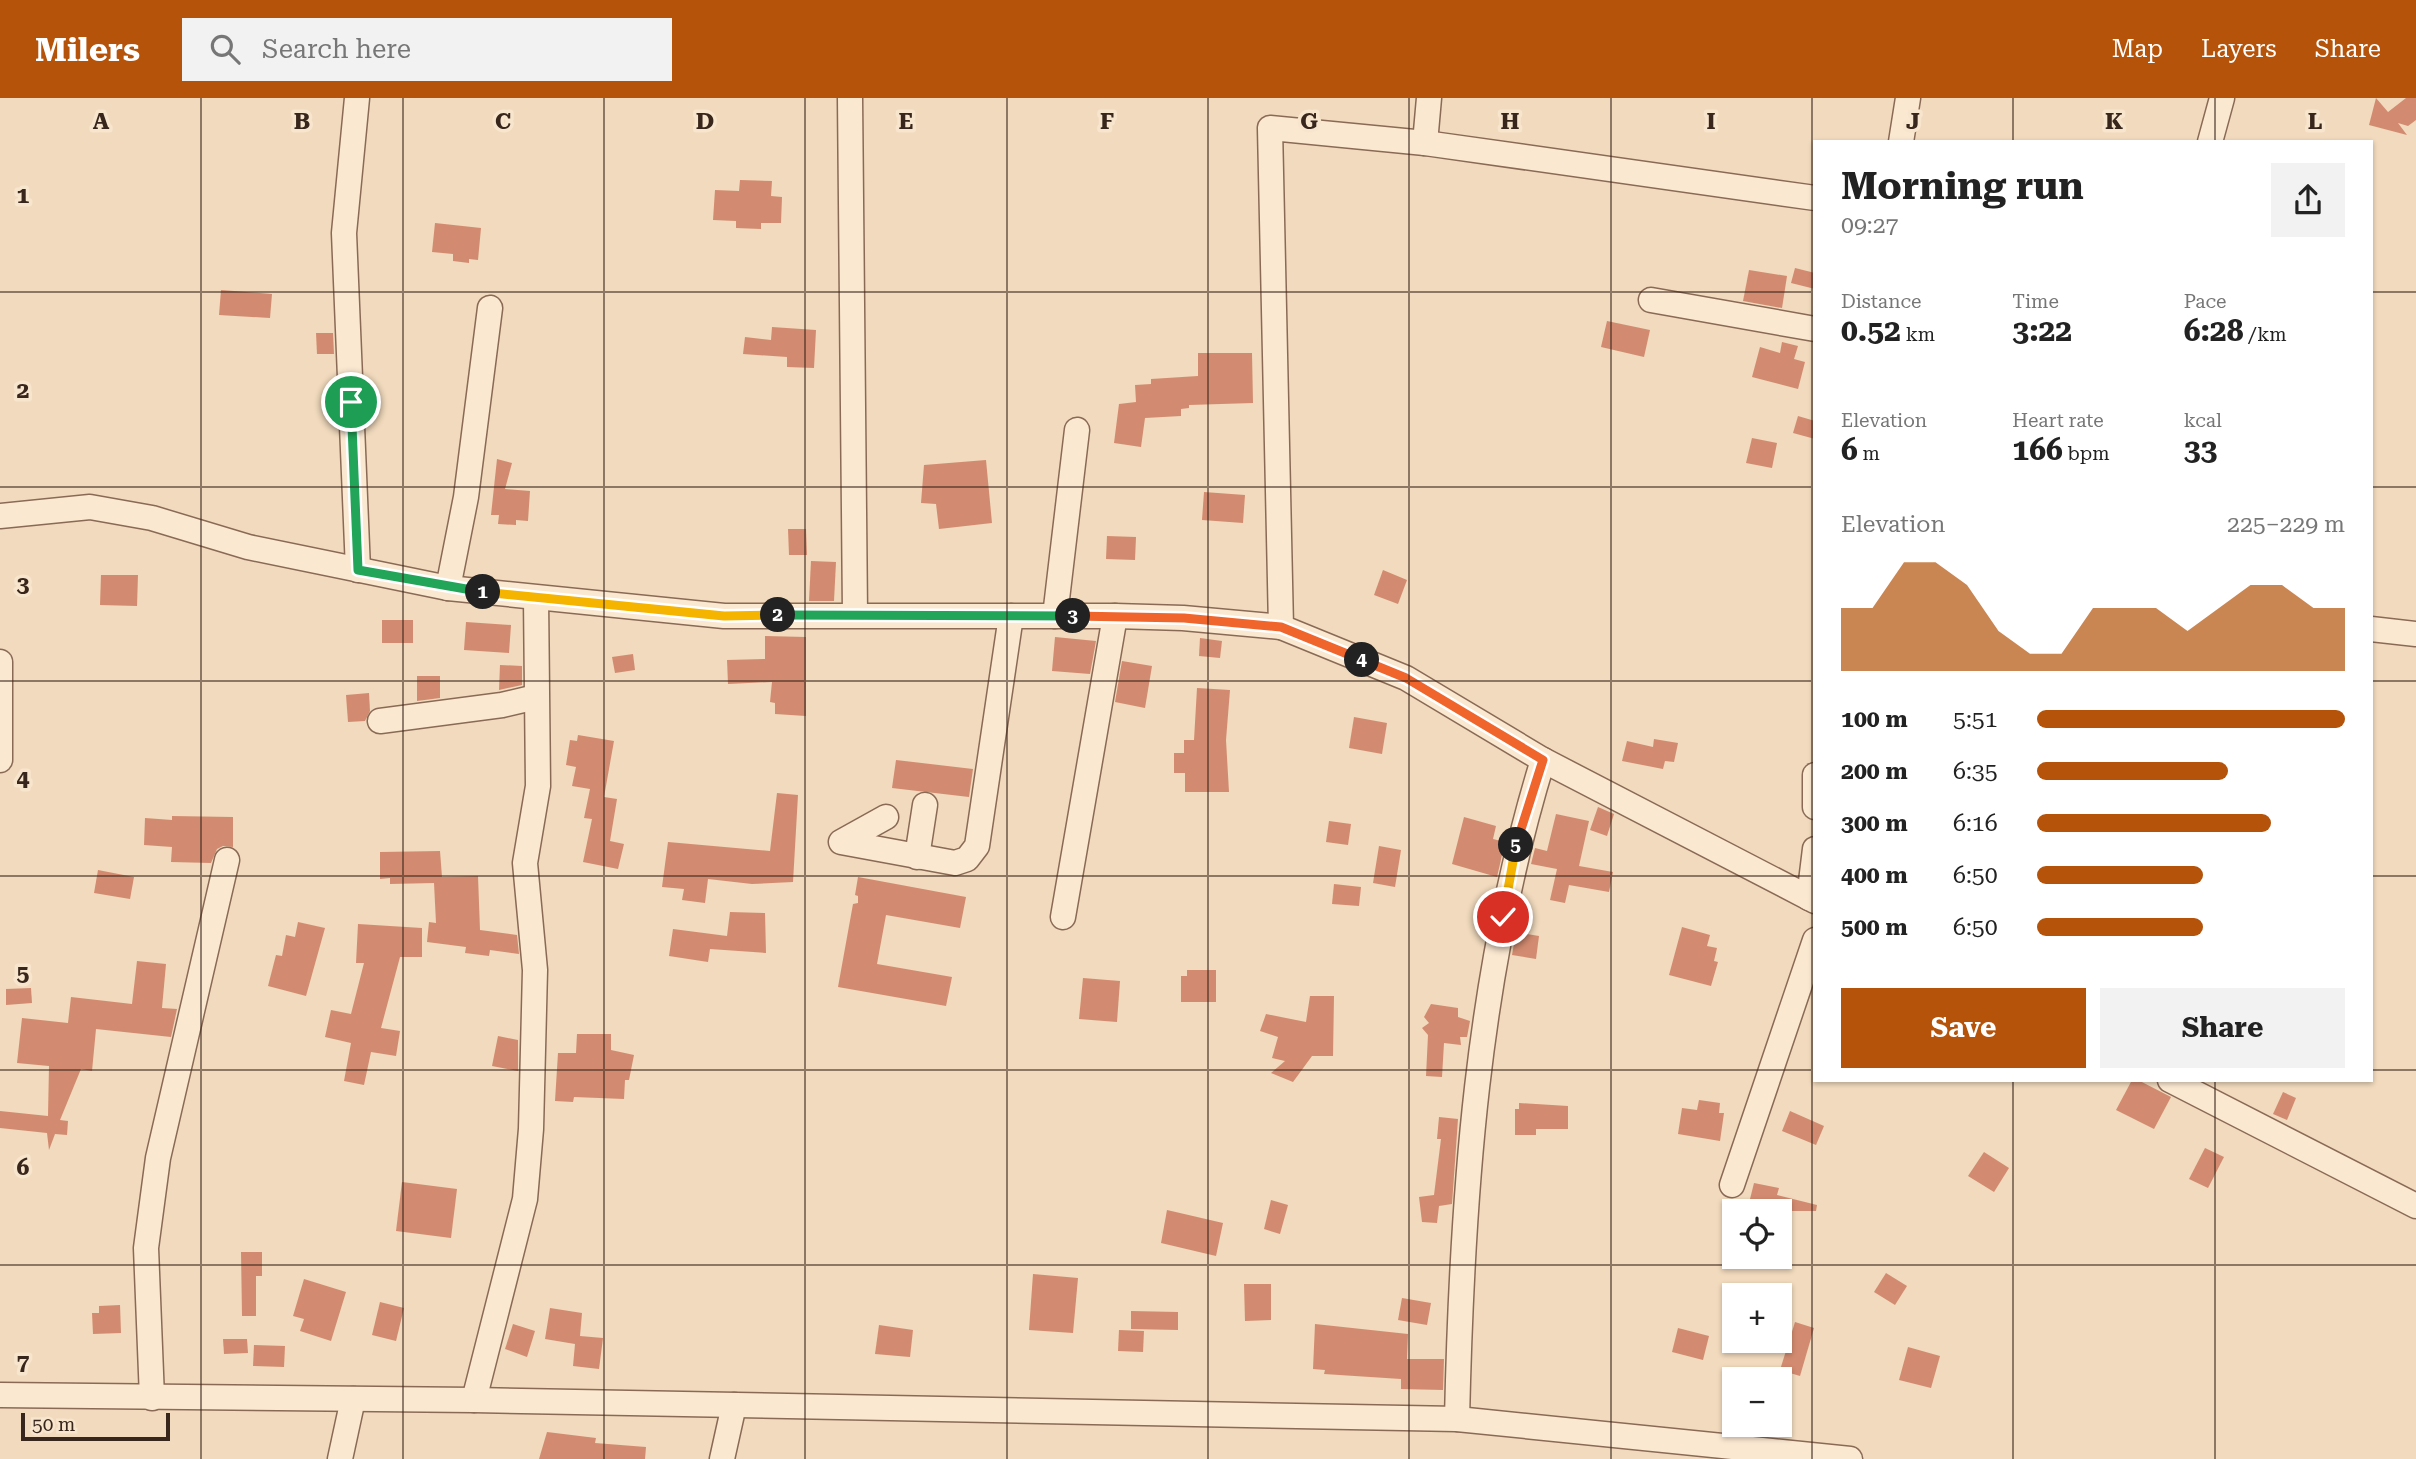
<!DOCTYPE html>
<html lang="en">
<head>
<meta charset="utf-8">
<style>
	body { margin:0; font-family:"Roboto Serif",serif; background:#f2f2f2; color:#222; height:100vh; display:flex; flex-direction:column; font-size:26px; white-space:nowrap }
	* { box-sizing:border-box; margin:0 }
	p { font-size:23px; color:#767676 }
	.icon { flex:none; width:38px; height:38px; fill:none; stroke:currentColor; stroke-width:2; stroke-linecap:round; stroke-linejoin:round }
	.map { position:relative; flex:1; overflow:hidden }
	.side { position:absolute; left:1813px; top:42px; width:560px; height:942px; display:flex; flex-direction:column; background:#fff; border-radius:0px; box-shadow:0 2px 5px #0004 }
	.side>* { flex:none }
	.tools { position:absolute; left:1722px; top:1101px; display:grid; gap:14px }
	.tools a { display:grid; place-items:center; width:70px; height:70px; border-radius:0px; background:#fff; box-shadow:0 2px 5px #0004; font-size:35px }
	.scale { position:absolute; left:21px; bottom:18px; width:149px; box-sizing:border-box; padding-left:7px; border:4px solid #38251b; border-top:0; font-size:19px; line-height:24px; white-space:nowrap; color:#38251b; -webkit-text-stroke:5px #f8e5cd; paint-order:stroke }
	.pin { position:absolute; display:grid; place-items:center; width:60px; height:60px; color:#fff; margin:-30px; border:4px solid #fff; border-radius:50%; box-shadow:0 2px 7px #0007 }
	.km { position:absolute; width:35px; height:35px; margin:-18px; border-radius:50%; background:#222; color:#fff; font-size:19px; line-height:35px; text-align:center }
	.round { display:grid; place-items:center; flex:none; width:74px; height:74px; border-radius:0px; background:#f2f2f2 }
	.head { display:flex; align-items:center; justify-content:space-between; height:119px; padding:0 28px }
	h1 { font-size:38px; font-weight:700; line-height:52px }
	.figures { display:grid; grid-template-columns:repeat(3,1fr); gap:10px; height:119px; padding:7px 28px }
	.figures div { display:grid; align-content:center }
	.figures b { font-size:30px; font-weight:700 }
	.figures small { font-size:19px; font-weight:400 }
	.figures p { font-size:19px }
	.chart { height:196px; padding:14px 28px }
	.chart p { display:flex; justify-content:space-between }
	.chart svg { width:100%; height:126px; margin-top:7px; fill:#b45309; opacity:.7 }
	.action { display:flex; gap:14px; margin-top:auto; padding:14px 28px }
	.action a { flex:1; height:80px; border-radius:0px; background:#b45309; color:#fff; font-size:28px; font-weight:700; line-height:80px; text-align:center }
	.action a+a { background:#f2f2f2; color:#222 }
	ul { padding:0 28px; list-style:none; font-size:23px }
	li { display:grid; grid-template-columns:112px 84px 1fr; align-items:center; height:52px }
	li i { height:18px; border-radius:9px; background:#b45309 }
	header { display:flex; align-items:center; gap:42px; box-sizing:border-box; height:98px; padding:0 35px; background:#b45309; color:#fff }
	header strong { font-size:33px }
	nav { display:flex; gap:38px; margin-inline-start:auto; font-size:24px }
	.search { width:490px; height:63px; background:#f2f2f2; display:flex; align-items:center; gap:18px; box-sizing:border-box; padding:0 24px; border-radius:0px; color:#767676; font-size:26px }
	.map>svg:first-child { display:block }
</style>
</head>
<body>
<header>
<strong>Milers</strong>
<div class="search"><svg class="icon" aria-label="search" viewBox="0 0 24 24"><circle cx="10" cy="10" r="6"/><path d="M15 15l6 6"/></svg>Search here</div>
<nav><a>Map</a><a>Layers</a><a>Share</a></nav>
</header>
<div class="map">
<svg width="2416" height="1361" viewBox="0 0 2416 1361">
	<rect width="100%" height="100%" fill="#f1dabd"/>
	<g fill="#d28b70">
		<polygon points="2376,0 2388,14 2406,0 2416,0 2416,22 2408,28 2398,25 2407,37 2369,27"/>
		<polygon points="740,82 772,83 771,98 782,99 781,125 761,125 761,131 736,130 736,123 713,122 715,92 739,93"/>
		<polygon points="435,125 481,130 478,162 469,161 469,165 453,163 453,156 432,154"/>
		<polygon points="1795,170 1815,175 1815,191 1791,185"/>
		<polygon points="1749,172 1787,178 1782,210 1743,203"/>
		<polygon points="221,192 272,196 270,220 219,217"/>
		<polygon points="1607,223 1650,232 1644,259 1601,249"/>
		<polygon points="772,229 816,232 814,270 787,269 787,259 743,256 745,239 771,242"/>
		<polygon points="316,235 333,235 334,256 317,256"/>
		<polygon points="1782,244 1798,248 1794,261 1805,264 1798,291 1752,279 1760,249 1780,255"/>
		<polygon points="1198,255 1252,255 1253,305 1189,307 1189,310 1181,311 1181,318 1145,320 1141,349 1114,345 1119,306 1136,304 1135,287 1151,286 1151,281 1198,278"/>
		<polygon points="1798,318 1815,323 1815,341 1793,335"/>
		<polygon points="1752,340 1777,345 1772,370 1746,365"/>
		<polygon points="497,361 512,365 505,391 530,393 528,423 516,422 516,427 498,426 499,417 491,417"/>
		<polygon points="986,362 992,425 939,431 936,406 921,405 924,367"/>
		<polygon points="1204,394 1245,397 1243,425 1202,422"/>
		<polygon points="788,431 806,431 807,457 789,457"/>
		<polygon points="1107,438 1136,439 1135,462 1106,461"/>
		<polygon points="811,463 836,464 834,503 809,503"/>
		<polygon points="1383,472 1407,482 1398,506 1374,497"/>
		<polygon points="101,477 138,477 137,508 100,507"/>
		<rect x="382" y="522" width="31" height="23"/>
		<polygon points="466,524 511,527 509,555 464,552"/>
		<polygon points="765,538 806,539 806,618 775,616 775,605 770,604 772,584 728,586 727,562 765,561"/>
		<polygon points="1055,539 1096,543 1090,576 1052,573"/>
		<polygon points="1200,540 1222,543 1220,560 1199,558"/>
		<polygon points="633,556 635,572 615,575 612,559"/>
		<polygon points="1122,563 1152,568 1145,610 1115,604"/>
		<polygon points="500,567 522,568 522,587 499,592"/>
		<polygon points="417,578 440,578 440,600 417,603"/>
		<polygon points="1197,590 1230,592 1226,642 1229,694 1185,694 1185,675 1174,675 1174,655 1184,655 1184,642 1194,642"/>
		<polygon points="369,595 370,613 365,623 348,624 346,597"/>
		<polygon points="1354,619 1387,625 1382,656 1349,650"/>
		<polygon points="578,637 614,643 604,699 617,701 610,743 624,746 618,771 583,764 592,721 584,720 590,691 572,688 576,669 566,667 570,642 577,643"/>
		<polygon points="1654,641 1678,645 1674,664 1665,663 1663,671 1622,663 1627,643 1653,649"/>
		<polygon points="896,662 973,671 969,699 892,690"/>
		<polygon points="777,695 798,697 793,784 752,786 708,781 705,805 682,802 684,791 662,789 668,744 770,753"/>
		<polygon points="1598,709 1614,716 1607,738 1590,732"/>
		<polygon points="1556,716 1589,723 1579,768 1613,774 1609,794 1569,787 1565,805 1550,802 1557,771 1531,766 1535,750 1547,753"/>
		<polygon points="172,718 233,719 233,749 223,748 217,751 211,765 171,764 172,749 144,747 145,720 172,722"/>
		<polygon points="1464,719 1496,728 1493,741 1505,744 1497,779 1452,766"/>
		<polygon points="1329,723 1351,726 1348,747 1326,744"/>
		<polygon points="1379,748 1401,752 1395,789 1373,785"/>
		<polygon points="440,753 442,779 478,778 480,832 517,837 519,856 490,852 489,858 465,855 466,849 427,844 429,824 436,825 434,785 390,786 390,780 380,781 380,754"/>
		<polygon points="98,772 134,779 130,801 94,795"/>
		<polygon points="858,779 966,799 960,830 886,817 877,866 952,879 946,908 838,889 853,806 858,805 858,798 855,797"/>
		<polygon points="1334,786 1361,789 1359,808 1332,806"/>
		<polygon points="730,814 765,815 766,855 710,851 708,864 669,858 673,831 727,838"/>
		<polygon points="298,824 325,830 306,898 268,888 276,857 282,858 286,837 295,839"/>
		<polygon points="358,826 422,830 422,859 400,859 381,930 400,933 396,958 371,954 364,987 344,983 351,945 325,939 331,912 351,916 364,865 356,865"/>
		<polygon points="1682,829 1710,837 1707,848 1717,850 1714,863 1718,864 1711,888 1669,877"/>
		<polygon points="1516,834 1539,838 1536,861 1512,857"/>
		<polygon points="137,863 166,866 162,910 177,911 171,939 96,931 92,973 81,971 60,1022 68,1023 67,1037 55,1036 49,1052 47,1035 0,1030 0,1013 48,1018 49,968 17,965 22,920 68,925 71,899 132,906"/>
		<polygon points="1187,872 1216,872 1216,904 1181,904 1181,878 1187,878"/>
		<polygon points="1083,880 1120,883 1117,924 1079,921"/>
		<polygon points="31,890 32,905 6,907 6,891"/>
		<polygon points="1310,898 1334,898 1333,958 1312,958 1293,984 1271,975 1285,963 1272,960 1278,939 1260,933 1266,916 1306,924"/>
		<polygon points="1431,906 1458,910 1458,919 1470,923 1467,939 1460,939 1461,947 1444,945 1442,979 1426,978 1428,937 1422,930 1429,925 1424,919"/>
		<polygon points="577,936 611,936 611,952 634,957 629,982 625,982 624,1001 574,999 573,1004 555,1003 558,955 576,955"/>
		<polygon points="498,938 518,942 518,973 492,968"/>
		<polygon points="2132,982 2138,982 2171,999 2154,1031 2116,1012"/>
		<polygon points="2283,994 2296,1000 2287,1022 2273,1016"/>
		<polygon points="1699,1002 1720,1005 1719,1015 1724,1015 1720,1043 1678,1036 1682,1010 1697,1012"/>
		<polygon points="1519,1005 1568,1008 1568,1031 1536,1031 1536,1037 1515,1037 1515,1011 1519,1011"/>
		<polygon points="1790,1013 1824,1028 1816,1047 1782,1033"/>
		<polygon points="1439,1019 1458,1021 1452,1106 1439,1108 1437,1125 1422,1124 1419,1099 1434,1097 1441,1041 1437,1041"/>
		<polygon points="2205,1050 2224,1059 2208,1090 2189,1081"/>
		<polygon points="1984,1054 2009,1070 1994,1094 1968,1078"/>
		<polygon points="402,1084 457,1091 451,1140 396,1133"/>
		<polygon points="1754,1085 1779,1090 1777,1097 1817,1107 1816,1113 1747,1113"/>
		<polygon points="1271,1102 1288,1107 1280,1136 1264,1131"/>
		<polygon points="1167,1112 1223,1125 1216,1158 1161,1145"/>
		<polygon points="241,1154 262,1154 262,1178 256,1178 256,1218 242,1218"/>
		<polygon points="1886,1175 1907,1188 1895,1207 1874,1194"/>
		<polygon points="1033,1176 1078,1180 1073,1235 1029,1232"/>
		<polygon points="304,1181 346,1194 331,1243 300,1233 304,1221 293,1218"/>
		<polygon points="1244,1186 1271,1186 1271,1222 1245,1223"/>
		<polygon points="1402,1200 1431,1205 1427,1227 1398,1222"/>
		<polygon points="380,1204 404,1210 396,1243 372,1237"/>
		<polygon points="120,1207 121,1235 93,1236 92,1215 99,1215 99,1208"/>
		<polygon points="550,1210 582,1215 580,1238 603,1240 599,1271 573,1268 575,1246 545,1241"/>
		<polygon points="1131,1213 1178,1214 1178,1232 1131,1231"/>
		<polygon points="1795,1224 1814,1230 1800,1278 1780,1272"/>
		<polygon points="513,1226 535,1233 527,1259 505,1251"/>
		<polygon points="1315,1226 1408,1236 1407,1261 1444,1261 1443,1292 1401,1291 1401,1281 1324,1276 1325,1272 1313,1271"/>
		<polygon points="879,1227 913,1232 910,1259 875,1256"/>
		<polygon points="1678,1230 1709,1238 1703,1262 1672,1254"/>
		<polygon points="1119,1232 1144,1233 1143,1254 1118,1253"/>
		<polygon points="223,1241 247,1241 248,1255 224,1256"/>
		<polygon points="254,1247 285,1248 284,1269 253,1268"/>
		<polygon points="1908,1249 1940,1258 1931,1290 1899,1282"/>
		<polygon points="547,1334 596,1340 595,1345 646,1349 645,1361 539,1361"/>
	</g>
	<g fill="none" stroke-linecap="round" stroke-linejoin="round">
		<defs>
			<g id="minor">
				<polyline points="357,0 344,135 358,472"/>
				<polyline points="850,0 855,516"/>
				<polyline points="1901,44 1908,0"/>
				<polyline points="2210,44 2222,0"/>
				<polyline points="1425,45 1429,0"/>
				<polyline points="1815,100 1425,45 1270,30 1281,529 1406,580 1543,662 1815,803"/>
				<polyline points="1651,202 1815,231"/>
				<polyline points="0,418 90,409 152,420 248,449 448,490 724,518 1115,518 1183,520 1281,529"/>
				<polyline points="448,490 466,399 490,210"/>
				<polyline points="1055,518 1077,332"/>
				<polyline points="2371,531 2416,536"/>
				<polyline points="0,564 0,662"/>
				<polyline points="380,623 502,607 536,599"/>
				<polyline points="1815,677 1815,709"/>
				<polyline points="886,719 841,744 955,765 967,761 977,748 1011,518"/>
				<polyline points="917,759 925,707"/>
				<polyline points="1809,800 1815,751"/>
				<polyline points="1063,819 1115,518"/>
				<polyline points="2170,982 2416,1108"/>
				<polyline points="1732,1087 1815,842"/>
				<polyline points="0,1297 474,1302 1457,1321 1850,1361"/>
				<polyline points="152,1300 146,1150 158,1060 227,762"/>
				<polyline points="474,1302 525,1101 531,1031 535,872 525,765 538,688 536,500"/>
				<path d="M 1457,1321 C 1462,1099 1477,876 1543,662"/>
				<polyline points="340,1361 353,1301"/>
				<polyline points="722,1361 734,1307"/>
			</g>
		</defs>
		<use href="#minor" stroke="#8a6a55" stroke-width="27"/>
		<use href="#minor" stroke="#fbe8d1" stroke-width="24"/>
	</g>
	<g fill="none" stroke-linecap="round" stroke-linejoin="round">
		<defs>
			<polyline id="split-1" points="351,304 358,472 483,494"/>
			<polyline id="split-2" points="483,494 724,518 778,517"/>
			<polyline id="split-3" points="778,517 1073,518"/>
			<polyline id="split-4" points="1073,518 1184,520 1281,529 1362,562"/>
			<polyline id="split-5" points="1362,562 1406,580 1543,662 1516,747"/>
			<polyline id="split-6" points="1503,819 1516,747"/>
		</defs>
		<use href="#split-1" stroke="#fff" stroke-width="14"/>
		<use href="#split-2" stroke="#fff" stroke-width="14"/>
		<use href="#split-3" stroke="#fff" stroke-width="14"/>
		<use href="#split-4" stroke="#fff" stroke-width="14"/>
		<use href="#split-5" stroke="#fff" stroke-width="14"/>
		<use href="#split-6" stroke="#fff" stroke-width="14"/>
		<use href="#split-1" stroke="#22a559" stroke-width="9"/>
		<use href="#split-2" stroke="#f5b400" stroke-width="9"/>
		<use href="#split-3" stroke="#22a559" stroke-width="9"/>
		<use href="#split-4" stroke="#f0652b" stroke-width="9"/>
		<use href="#split-5" stroke="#f0652b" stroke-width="9"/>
		<use href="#split-6" stroke="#f5b400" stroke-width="9"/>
	</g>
	<path fill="none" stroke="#38251b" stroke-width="2" stroke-opacity="0.55" d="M 201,0 L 201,1361M 403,0 L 403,1361M 604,0 L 604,1361M 805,0 L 805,1361M 1007,0 L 1007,1361M 1208,0 L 1208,1361M 1409,0 L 1409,1361M 1611,0 L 1611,1361M 1812,0 L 1812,1361M 2013,0 L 2013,44M 2215,0 L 2215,44M 0,194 L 1815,194M 2371,194 L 2416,194M 0,389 L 1815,389M 2371,389 L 2416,389M 0,583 L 1815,583M 2371,583 L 2416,583M 0,778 L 1815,778M 2371,778 L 2416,778M 0,972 L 1815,972M 2371,972 L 2416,972M 2013,982 L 2013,1361M 2215,982 L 2215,1361M 0,1167 L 2416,1167"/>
	<g font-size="23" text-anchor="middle" font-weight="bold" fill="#38251b" stroke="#f8e5cd" stroke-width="7" stroke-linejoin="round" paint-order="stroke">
		<text x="101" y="31">A</text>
		<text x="302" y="31">B</text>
		<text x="503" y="31">C</text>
		<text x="705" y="31">D</text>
		<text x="906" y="31">E</text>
		<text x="1107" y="31">F</text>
		<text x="1309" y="31">G</text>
		<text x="1510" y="31">H</text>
		<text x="1711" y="31">I</text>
		<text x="1913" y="31">J</text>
		<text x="2114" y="31">K</text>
		<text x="2315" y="31">L</text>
		<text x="23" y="105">1</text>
		<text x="23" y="300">2</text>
		<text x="23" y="494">3</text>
		<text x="23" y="688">4</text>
		<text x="23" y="883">5</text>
		<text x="23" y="1077">6</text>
		<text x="23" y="1272">7</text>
	</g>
</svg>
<div class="tools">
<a><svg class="icon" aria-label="locate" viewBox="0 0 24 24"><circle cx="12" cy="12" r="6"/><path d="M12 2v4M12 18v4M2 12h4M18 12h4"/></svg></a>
<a>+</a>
<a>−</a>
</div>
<div class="scale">50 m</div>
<div class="pin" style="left:351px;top:304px;background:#1e9e55"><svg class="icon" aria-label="arrive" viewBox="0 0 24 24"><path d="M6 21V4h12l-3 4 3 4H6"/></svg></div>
<div class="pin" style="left:1503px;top:819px;background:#d93025"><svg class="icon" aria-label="check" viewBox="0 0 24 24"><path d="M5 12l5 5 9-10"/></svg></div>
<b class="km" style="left:483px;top:494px">1</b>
<b class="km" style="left:778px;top:517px">2</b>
<b class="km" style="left:1073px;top:518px">3</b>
<b class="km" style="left:1362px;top:562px">4</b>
<b class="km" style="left:1516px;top:747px">5</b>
<section class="side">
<div class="head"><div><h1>Morning run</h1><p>09:27</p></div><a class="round"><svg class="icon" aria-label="share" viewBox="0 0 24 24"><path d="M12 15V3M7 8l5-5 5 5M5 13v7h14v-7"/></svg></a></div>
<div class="figures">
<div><p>Distance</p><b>0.52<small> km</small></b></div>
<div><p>Time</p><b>3:22</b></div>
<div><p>Pace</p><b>6:28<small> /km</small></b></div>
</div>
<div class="figures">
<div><p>Elevation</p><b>6<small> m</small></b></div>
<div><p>Heart rate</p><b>166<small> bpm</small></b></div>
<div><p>kcal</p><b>33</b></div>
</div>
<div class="chart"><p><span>Elevation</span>225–229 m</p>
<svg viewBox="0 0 160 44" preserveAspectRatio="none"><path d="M0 44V22L10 22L20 6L30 6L40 14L50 30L60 38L70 38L80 22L90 22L100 22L110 30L120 22L130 14L140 14L150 22L160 22V44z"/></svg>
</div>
<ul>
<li><b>100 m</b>5:51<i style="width:100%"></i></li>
<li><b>200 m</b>6:35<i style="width:62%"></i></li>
<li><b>300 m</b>6:16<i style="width:76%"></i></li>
<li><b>400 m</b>6:50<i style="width:54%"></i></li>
<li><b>500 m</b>6:50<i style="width:54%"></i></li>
</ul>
<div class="action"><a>Save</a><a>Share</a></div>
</section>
</div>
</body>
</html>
